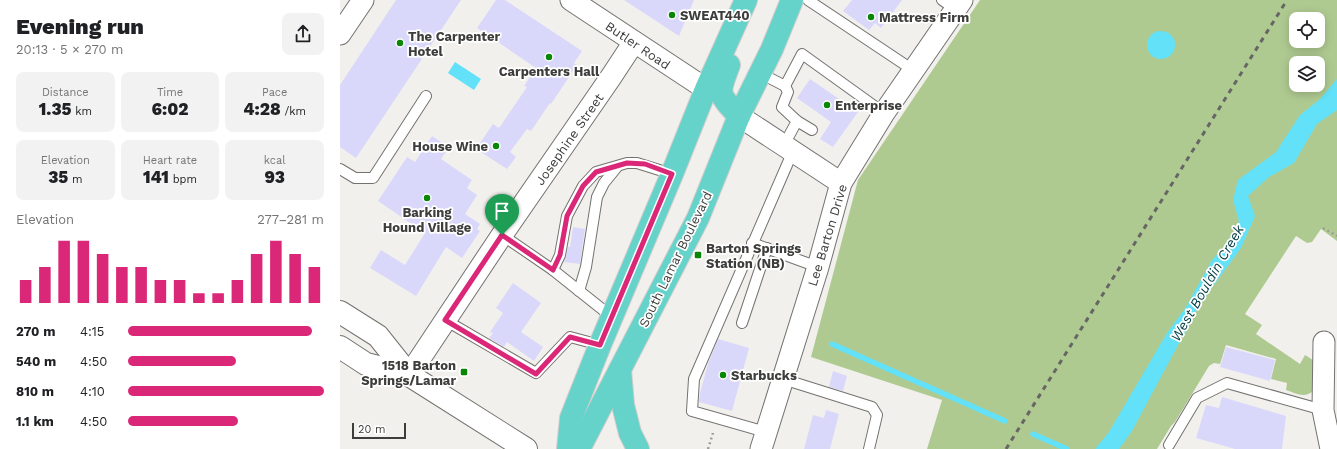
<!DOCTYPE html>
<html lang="en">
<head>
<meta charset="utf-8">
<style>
	body { margin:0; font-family:"Work Sans",sans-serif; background:#f2f2f2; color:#202124; height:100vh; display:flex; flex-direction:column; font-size:15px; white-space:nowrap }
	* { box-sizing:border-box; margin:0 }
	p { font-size:13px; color:#757577 }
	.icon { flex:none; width:22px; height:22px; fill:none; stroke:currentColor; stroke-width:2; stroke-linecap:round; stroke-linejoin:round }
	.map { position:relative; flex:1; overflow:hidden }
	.side { display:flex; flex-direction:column; background:#fff; width:340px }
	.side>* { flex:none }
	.buttons { position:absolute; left:949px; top:12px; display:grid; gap:8px }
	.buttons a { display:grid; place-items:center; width:36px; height:36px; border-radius:8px; background:#fff; box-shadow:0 2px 10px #0003; font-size:20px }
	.scale { position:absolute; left:12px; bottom:10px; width:54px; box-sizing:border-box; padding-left:4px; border:2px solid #3d3d3c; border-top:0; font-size:11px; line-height:14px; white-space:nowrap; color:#3d3d3c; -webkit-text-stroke:3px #fff; paint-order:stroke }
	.pin { position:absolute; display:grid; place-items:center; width:34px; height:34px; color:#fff; margin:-41px -17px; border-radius:50% 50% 50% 0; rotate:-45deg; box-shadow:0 0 4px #0007 }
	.pin .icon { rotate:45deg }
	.round { display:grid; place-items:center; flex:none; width:42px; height:42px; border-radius:8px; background:#f2f2f2 }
	.summary { display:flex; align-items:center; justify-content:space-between; height:68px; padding:0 16px }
	h1 { font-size:22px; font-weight:800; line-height:30px }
	.metrics { display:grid; grid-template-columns:repeat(3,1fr); gap:6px; height:68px; padding:4px 16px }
	.metrics div { display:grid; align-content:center; border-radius:8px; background:#f2f2f2; text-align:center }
	.metrics b { font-size:17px; font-weight:800 }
	.metrics small { font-size:11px; font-weight:400 }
	.metrics p { font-size:11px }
	.chart { height:112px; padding:8px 16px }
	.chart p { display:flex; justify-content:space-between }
	.chart svg { width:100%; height:72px; margin-top:4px; stroke:#db2777; stroke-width:6 }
	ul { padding:0 16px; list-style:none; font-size:13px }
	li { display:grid; grid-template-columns:64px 48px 1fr; align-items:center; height:30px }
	li i { height:10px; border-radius:5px; background:#db2777 }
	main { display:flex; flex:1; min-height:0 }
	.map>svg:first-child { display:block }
</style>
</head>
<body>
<main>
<section class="side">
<div class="summary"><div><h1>Evening run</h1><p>20:13 · 5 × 270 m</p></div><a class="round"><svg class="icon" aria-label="share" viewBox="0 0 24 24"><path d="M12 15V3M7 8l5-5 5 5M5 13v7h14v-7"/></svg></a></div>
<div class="metrics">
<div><p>Distance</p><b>1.35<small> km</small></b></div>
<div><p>Time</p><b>6:02</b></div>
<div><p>Pace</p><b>4:28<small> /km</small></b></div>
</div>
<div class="metrics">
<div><p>Elevation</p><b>35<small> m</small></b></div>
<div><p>Heart rate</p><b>141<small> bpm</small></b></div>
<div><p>kcal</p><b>93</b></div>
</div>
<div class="chart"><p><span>Elevation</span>277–281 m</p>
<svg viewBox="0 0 160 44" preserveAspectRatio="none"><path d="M5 44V30M15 44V22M25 44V6M35 44V6M45 44V14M55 44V22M65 44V22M75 44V30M85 44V30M95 44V38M105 44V38M115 44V30M125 44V14M135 44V6M145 44V14M155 44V22"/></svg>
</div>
<ul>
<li><b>270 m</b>4:15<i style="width:94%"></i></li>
<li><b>540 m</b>4:50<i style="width:55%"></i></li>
<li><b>810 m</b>4:10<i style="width:100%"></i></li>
<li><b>1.1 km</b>4:50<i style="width:56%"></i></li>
</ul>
</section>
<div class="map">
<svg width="997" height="449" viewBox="0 0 997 449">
	<rect width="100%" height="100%" fill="#f2f0ed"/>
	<path fill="#afca91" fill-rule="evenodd" d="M 640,0 L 997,0 L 997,241 L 981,229 L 972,242 L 967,243 L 956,236 L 905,314 L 922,325 L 916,334 L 960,364 L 965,355 L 973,360 L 973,391 C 965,399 955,393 946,390 L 947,383 L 931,379 L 936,359 L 886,345 L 880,364 L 874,363 L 869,366 L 835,422 L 831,426 L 817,449 L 587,449 L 602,400 L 471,357 L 518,180 ZM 956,19 L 978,19 L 978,41 L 956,41 ZM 956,63 L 978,63 L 978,85 L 956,85 Z"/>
	<g fill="#62e1f8">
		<circle cx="821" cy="45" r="14"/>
		<polygon points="115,62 141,79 134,90 108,73"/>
		<polygon points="997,79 997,110 977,124 954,163 929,177 908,196 915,216 901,248 860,304 792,431 779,449 755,449 769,432 827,333 846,307 872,260 887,244 899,221 893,200 898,180 936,152 960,115 980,99"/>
	</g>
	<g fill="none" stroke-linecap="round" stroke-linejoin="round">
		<g stroke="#62e1f8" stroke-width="5.5">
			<polyline points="492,344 665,421"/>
			<polyline points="693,434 727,449"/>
		</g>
	</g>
	<g fill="#dad8fa">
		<polygon points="56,0 121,0 16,158 0,147 0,85"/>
		<polygon points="156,0 165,0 242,51 234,63 237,65 211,104 210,103 191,131 187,129 170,152 176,157 167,169 136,149 153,124 159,128 187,87 184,86 196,68 137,28"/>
		<polygon points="284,0 354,0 339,36"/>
		<polygon points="512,0 562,0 541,28 535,23 529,30 503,11"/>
		<polygon points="470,79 518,112 493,147 480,139 491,122 457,98"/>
		<polygon points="92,136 109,147 101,159 132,180 127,188 137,195 125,214 140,224 137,229 140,231 122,258 106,247 76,296 30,268 41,250 65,265 85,233 38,201 67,157 75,162"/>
		<polygon points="233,227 245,229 240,264 224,262 228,247 230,247"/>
		<polygon points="173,283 201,303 181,332 203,347 194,361 167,342 164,347 149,338 153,333 150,332 163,313 156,308"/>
		<polygon points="378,339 409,348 392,411 359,402 360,393 368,364"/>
		<polygon points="886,347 935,360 930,381 880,367"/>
		<polygon points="493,371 507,376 503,391 489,387"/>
		<polygon points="882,397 946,416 942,449 895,449 856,438 866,405 879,408"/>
		<polygon points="486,410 499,414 490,449 464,449 473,415 484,418"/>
	</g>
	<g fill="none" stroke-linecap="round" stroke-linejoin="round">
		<defs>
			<g id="lane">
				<polyline points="468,0 573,70"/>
				<polyline points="602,0 615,9"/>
				<polyline points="420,73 445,86 462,54 544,113"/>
				<polyline points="457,121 472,130"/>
				<polyline points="444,145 457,121 442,107 448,92 445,86"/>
				<polyline points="0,169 15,178 33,178 86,96"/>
				<polyline points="162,235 213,270 272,317"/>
				<polyline points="412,243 478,267"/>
				<polyline points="213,270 220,255 227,216 243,186 256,172 287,163 297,163 332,174"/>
				<polyline points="239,291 246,267 257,197 264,183 277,167"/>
				<polyline points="105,320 196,373 230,337 260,345"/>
				<polyline points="402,323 427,248"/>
				<polyline points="443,379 532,407 537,415 529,449"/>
				<polyline points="426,432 352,411 354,379 453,151"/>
				<polyline points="829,445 857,398 887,383 983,410"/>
			</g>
			<g id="street">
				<polyline points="231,0 366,89"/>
				<polyline points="0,34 23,0"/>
				<polyline points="399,116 501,183"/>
				<polyline points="984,342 983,410 991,449"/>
				<polyline points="69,375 162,235 271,77 294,42"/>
				<polyline points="421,449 478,267 501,183 544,113 622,0"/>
			</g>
			<g id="secondary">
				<polyline points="0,312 38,336 69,375 186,449"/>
				<polyline points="0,347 26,364 69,375"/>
			</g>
			<g id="primary">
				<path d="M 389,65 C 378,94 377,93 399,116"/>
				<polyline points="280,370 283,405 290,433 298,449"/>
				<polyline points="228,449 231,418 260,345 332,174 366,89 406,0"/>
				<polyline points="239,449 358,218 399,116 432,49 452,0"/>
			</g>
		</defs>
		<use href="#lane" stroke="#73726f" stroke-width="12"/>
		<use href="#street" stroke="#73726f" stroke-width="23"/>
		<use href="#secondary" stroke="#73726f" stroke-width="24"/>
		<use href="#primary" stroke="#cdcdcc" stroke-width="24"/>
		<g stroke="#9c9b99" stroke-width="2.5" stroke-dasharray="2 3" stroke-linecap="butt">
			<polyline points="983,228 997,236"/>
			<polyline points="368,449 373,433"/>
		</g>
		<use href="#lane" stroke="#fff" stroke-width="10"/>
		<use href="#street" stroke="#fff" stroke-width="21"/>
		<use href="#secondary" stroke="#fff" stroke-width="22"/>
		<use href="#primary" stroke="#66d3ca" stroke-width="22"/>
		<polyline stroke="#676665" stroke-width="3" stroke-dasharray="5 5" stroke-linecap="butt" points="666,449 947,0"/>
	</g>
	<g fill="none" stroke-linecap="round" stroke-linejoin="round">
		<defs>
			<polygon id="route" points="287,163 305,164 332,174 260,345 230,337 196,374 105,320 162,235 213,270 220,255 227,216 243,186 256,172"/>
		</defs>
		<use href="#route" stroke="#fff" stroke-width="8"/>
		<use href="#route" stroke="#db2777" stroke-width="5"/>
	</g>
	<g fill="#098606" stroke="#fff" stroke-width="1.5">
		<circle cx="332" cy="15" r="4"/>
		<circle cx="531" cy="17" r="4"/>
		<circle cx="60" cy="43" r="4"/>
		<circle cx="209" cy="57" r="4"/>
		<circle cx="487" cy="105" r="4"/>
		<circle cx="156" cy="146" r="4"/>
		<circle cx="87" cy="198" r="4"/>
		<rect x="354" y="251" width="8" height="8" rx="2"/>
		<rect x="120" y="368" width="8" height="8" rx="2"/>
		<circle cx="383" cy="375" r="4"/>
	</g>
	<g text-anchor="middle" stroke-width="3.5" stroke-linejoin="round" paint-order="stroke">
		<g font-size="13" font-weight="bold" fill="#3d3d3c" stroke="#fff" text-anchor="start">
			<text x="340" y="20">SWEAT440</text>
			<text x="539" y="22">Mattress Firm</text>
			<text x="68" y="41">The Carpenter<tspan x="68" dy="15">Hotel</tspan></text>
			<text x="209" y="76" text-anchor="middle">Carpenters Hall</text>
			<text x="495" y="110">Enterprise</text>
			<text x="148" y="151" text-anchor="end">House Wine</text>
			<text x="87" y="217" text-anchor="middle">Barking<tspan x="87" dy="15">Hound Village</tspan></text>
			<text x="366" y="253">Barton Springs<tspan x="366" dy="15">Station (NB)</tspan></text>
			<text x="116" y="370" text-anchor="end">1518 Barton<tspan x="116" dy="15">Springs/Lamar</tspan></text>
			<text x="391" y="380">Starbucks</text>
		</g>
		<g font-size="13" fill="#3d3d3c" stroke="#fff">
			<text transform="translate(298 45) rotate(34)" y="5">Butler Road</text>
			<text transform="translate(229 139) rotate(-55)" y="5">Josephine Street</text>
			<text transform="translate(487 235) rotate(-73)" y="5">Lee Barton Drive</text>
			<text transform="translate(335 259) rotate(-64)" y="5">South Lamar Boulevard</text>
		</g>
		<g font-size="14" font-style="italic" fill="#003d46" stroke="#fff">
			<text transform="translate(867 283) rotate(-60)" y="5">West Bouldin Creek</text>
		</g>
	</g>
</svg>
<div class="buttons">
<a><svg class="icon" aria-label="locate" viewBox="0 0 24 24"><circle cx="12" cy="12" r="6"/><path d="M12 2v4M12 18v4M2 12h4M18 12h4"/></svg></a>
<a><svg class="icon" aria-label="layers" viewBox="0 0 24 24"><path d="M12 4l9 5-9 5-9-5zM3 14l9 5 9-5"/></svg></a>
</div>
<div class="scale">20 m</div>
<div class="pin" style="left:162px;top:235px;background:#1e9e55"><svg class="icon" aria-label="arrive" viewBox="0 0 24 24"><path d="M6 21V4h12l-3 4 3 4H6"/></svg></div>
</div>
</main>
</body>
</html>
